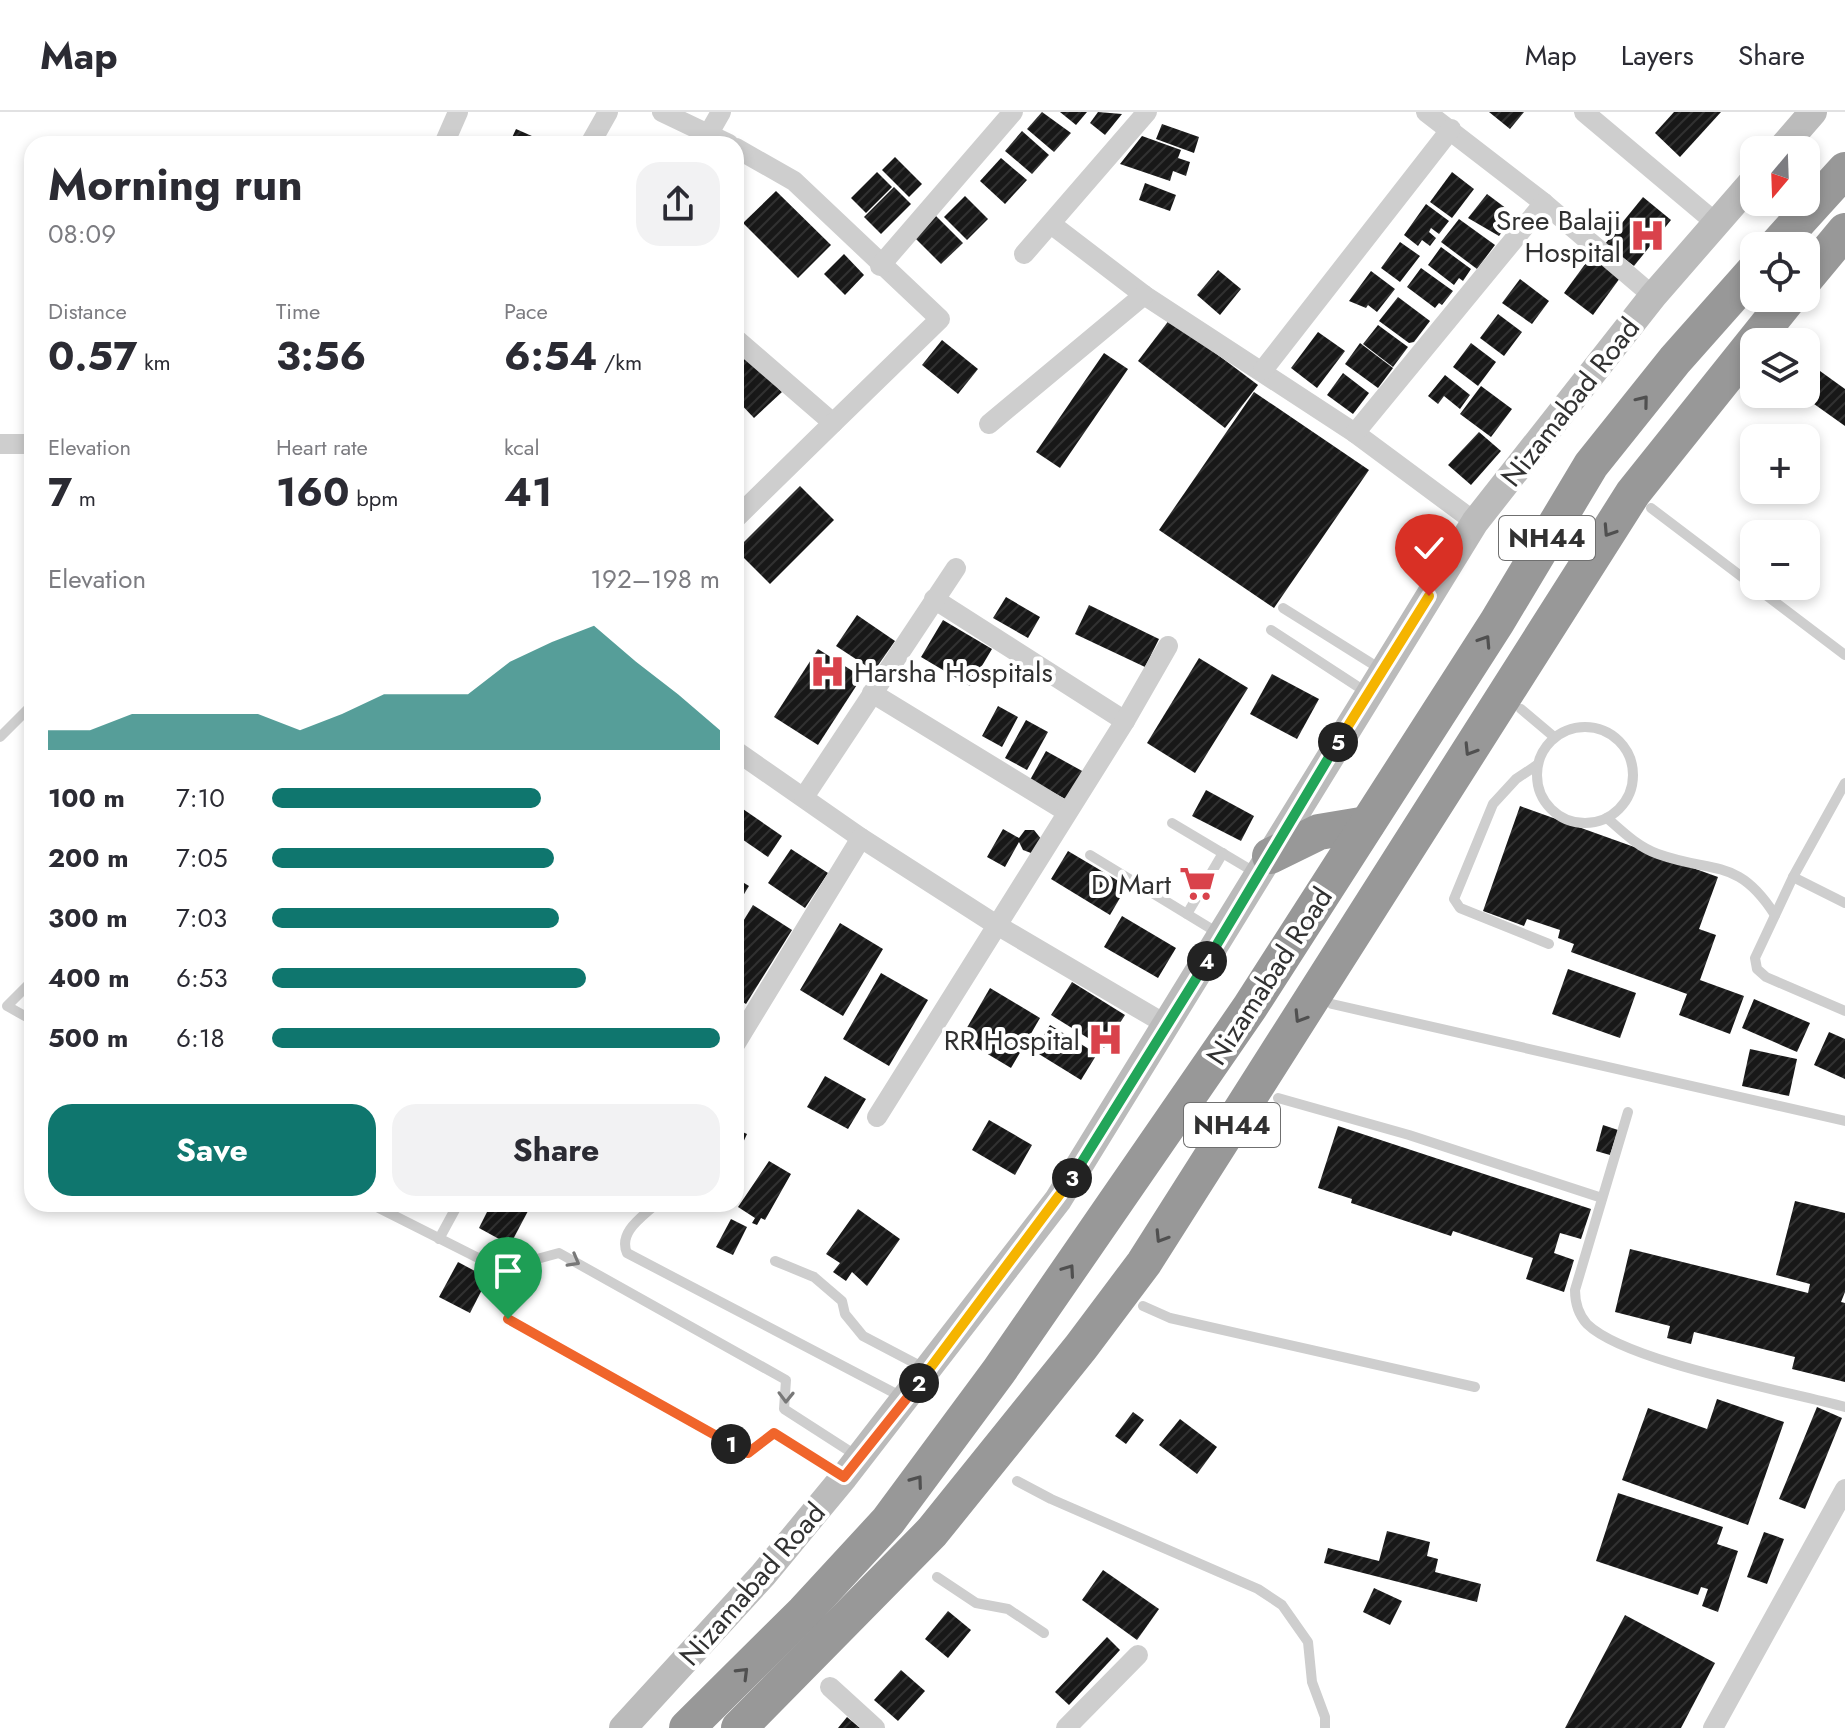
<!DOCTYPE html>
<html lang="en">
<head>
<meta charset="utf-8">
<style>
	body { margin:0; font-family:Jost,sans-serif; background:#f2f2f3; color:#2b2b33; height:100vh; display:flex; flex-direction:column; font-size:30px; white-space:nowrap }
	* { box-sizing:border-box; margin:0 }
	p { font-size:26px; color:#7c7c81 }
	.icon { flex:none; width:44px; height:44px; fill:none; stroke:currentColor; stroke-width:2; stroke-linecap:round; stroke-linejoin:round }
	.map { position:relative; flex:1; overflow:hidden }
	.sheet { position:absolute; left:24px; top:24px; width:720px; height:1076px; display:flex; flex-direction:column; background:#fff; border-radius:24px; box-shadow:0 4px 12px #0003 }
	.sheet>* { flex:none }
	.needle { width:52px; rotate:199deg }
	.tools { position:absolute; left:1740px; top:24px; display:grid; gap:16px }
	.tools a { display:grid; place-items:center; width:80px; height:80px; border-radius:16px; background:#fff; box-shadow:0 4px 12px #0003; font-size:40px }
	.pin { position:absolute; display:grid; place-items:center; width:68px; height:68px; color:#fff; margin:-82px -34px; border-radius:50% 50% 50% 0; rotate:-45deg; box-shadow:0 0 8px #0007 }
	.pin .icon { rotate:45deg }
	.km { position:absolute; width:40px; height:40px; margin:-20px; border-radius:50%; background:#222; color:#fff; font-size:22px; line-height:40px; text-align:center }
	.round { display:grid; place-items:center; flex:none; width:84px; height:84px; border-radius:24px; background:#f2f2f3 }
	.headline { display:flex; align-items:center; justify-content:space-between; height:136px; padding:0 24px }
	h1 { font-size:44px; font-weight:700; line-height:60px }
	.stats { display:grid; grid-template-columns:repeat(3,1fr); gap:12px; height:136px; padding:8px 24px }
	.stats div { display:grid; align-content:center }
	.stats b { font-size:40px; font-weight:700 }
	.stats small { font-size:22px; font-weight:400 }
	.stats p { font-size:22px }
	.chart { height:224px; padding:16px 24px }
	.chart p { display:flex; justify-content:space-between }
	.chart svg { width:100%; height:144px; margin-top:8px; fill:#0f766e; opacity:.7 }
	.cta { display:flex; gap:16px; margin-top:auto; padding:16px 24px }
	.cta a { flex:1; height:92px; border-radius:24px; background:#0f766e; color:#fff; font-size:32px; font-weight:700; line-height:92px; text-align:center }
	.cta a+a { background:#f2f2f3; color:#2b2b33 }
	ul { padding:0 24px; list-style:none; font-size:26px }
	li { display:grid; grid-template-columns:128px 96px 1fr; align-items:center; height:60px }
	li i { height:20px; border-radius:10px; background:#0f766e }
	header { display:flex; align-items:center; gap:48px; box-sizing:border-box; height:112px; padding:0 40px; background:#fff; border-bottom:2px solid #e1e1e2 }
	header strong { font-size:38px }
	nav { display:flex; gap:44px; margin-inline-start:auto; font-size:28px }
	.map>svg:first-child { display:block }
</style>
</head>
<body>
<header>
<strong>Map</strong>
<nav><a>Map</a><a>Layers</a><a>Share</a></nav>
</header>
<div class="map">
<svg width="1845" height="1616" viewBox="0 0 1845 1616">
	<defs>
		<pattern id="building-hatch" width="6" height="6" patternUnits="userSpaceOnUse" patternTransform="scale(2)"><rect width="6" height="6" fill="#181818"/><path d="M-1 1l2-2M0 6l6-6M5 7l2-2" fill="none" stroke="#313131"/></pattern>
	</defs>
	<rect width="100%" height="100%" fill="#fff"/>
	<g fill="url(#building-hatch)">
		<polygon points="1042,0 1071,21 1054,40 1027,17"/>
		<polygon points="1060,0 1087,0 1076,13"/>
		<polygon points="1098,0 1122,2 1105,23 1090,11"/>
		<polygon points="1489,0 1524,0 1510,17"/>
		<polygon points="1674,0 1721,0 1680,45 1655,21"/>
		<polygon points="1162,12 1199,25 1194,41 1156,27"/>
		<polygon points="516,17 550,32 509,32"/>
		<polygon points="1022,19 1049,43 1032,62 1005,39"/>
		<polygon points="1142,24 1181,38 1178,46 1190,50 1186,64 1173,59 1170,69 1120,52"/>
		<polygon points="895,45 922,72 909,85 882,58"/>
		<polygon points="1001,46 1027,68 1005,92 980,69"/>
		<polygon points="877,60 892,75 866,101 851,86"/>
		<polygon points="1452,60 1474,77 1452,106 1430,90"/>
		<polygon points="1145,71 1176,83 1170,99 1139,88"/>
		<polygon points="894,75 911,92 881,122 864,105"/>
		<polygon points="776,79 831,133 798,166 743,111"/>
		<polygon points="1487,82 1515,103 1499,124 1468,106"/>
		<polygon points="965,84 988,107 967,128 944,105"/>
		<polygon points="1643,85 1671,108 1634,154 1605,132"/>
		<polygon points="1426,92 1449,109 1439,122 1431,116 1429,120 1436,126 1430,134 1422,128 1418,134 1404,123"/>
		<polygon points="935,103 963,131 941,152 913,124"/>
		<polygon points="1459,107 1495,133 1477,157 1441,130"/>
		<polygon points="1400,130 1420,144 1400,170 1381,156"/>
		<polygon points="1441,135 1471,157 1463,169 1459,166 1454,173 1428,153"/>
		<polygon points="844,142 864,163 845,183 824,162"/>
		<polygon points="1591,144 1620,166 1593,203 1564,181"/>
		<polygon points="1421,156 1453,179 1442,193 1439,191 1435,196 1407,175"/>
		<polygon points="1218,158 1241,177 1220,203 1197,183"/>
		<polygon points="1371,159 1395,177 1377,200 1368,193 1366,196 1349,189"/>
		<polygon points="1520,167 1549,189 1532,212 1502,191"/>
		<polygon points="1398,185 1430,209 1414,230 1409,231 1379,209"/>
		<polygon points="1498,202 1522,220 1504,244 1480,226"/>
		<polygon points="1170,207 1258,273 1225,316 1138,249"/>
		<polygon points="1378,213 1408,235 1393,255 1363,232"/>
		<polygon points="1318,220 1345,239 1317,276 1291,256"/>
		<polygon points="942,228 978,257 958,282 922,253"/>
		<polygon points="1360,231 1393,256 1378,276 1345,252"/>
		<polygon points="1471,231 1496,250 1478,274 1453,255"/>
		<polygon points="736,233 782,280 754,306 736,287"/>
		<polygon points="1104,241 1128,257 1060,356 1036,340"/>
		<polygon points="1820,259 1845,277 1845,314 1800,282 1806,282"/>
		<polygon points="1343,261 1369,281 1353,302 1327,283"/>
		<polygon points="1445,263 1470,283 1460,297 1444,284 1438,292 1428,284"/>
		<polygon points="1481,274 1512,297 1491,325 1460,302"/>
		<polygon points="1254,280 1369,358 1274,496 1159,418"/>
		<polygon points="1479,320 1501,339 1471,373 1448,353"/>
		<polygon points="800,374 834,408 770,472 736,438"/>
		<polygon points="1006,485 1040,505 1028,526 993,506"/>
		<polygon points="1089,493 1159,527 1145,555 1075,522"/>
		<polygon points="857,503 895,529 874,559 836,534"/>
		<polygon points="943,508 992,537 970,574 921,545"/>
		<polygon points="818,537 862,565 818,633 774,605"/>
		<polygon points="1199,546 1248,576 1195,661 1147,631"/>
		<polygon points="1272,562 1319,587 1297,627 1250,602"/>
		<polygon points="998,594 1018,605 1002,635 982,624"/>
		<polygon points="1026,608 1048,620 1027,658 1005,646"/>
		<polygon points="1046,639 1084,660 1069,689 1030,668"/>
		<polygon points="1206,678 1254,704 1241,729 1192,704"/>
		<polygon points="1520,694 1718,765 1699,817 1716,823 1700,868 1744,884 1730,922 1679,903 1687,882 1571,840 1574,832 1558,826 1560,818 1527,807 1524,814 1483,799"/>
		<polygon points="740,695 782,724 768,745 736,723 736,701"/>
		<polygon points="1003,717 1019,726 1025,718 1034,718 1042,728 1031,741 1023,738 1019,730 1005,755 987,745"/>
		<polygon points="791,737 828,761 805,796 768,771"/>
		<polygon points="1068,739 1127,774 1110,803 1051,767"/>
		<polygon points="736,766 749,774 736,795"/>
		<polygon points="753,793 792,818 746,892 736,886 736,821"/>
		<polygon points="1122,804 1176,836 1158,866 1104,835"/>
		<polygon points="840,811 883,837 843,904 800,878"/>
		<polygon points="1568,857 1636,881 1620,926 1552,902"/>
		<polygon points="881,861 928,888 889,954 843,927"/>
		<polygon points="1072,870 1125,903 1104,936 1051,903"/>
		<polygon points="990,876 1040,906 1011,956 961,926"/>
		<polygon points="1754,887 1810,911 1797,940 1742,916"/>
		<polygon points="1050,913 1097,942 1081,968 1034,939"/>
		<polygon points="1829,920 1845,927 1845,967 1814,953"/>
		<polygon points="1750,937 1797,947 1789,984 1742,974"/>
		<polygon points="825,964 866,987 848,1017 807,995"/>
		<polygon points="989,1008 1032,1033 1015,1063 972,1038"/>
		<polygon points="1603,1013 1618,1018 1610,1043 1596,1039"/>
		<polygon points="1338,1014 1591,1097 1581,1127 1560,1121 1554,1141 1574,1148 1564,1180 1526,1167 1533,1146 1453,1119 1451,1124 1351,1091 1352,1087 1318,1076"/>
		<polygon points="736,1017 747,1022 736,1046"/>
		<polygon points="769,1049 791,1062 765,1108 761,1106 757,1113 752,1111 755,1106 738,1095"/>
		<polygon points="1795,1089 1845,1101 1845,1180 1841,1190 1845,1191 1845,1270 1792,1257 1795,1245 1694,1220 1691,1232 1667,1226 1670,1214 1615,1200 1630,1137 1808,1181 1810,1172 1776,1163"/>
		<polygon points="491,1092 514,1092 528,1099 510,1133 479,1116"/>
		<polygon points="858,1097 900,1127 867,1174 852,1160 846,1169 833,1160 840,1151 826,1142"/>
		<polygon points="731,1107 747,1115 733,1143 716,1135"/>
		<polygon points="458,1150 488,1166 470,1201 439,1185"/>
		<polygon points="1717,1287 1784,1310 1748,1413 1622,1368 1648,1296 1707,1317"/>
		<polygon points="1817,1295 1842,1306 1805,1397 1779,1387"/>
		<polygon points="1133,1300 1144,1308 1126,1332 1115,1324"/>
		<polygon points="1180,1307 1217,1335 1197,1362 1159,1333"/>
		<polygon points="1618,1381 1723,1415 1717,1432 1738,1439 1718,1500 1702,1494 1708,1477 1701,1475 1698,1483 1596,1449"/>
		<polygon points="1387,1419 1430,1430 1427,1444 1438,1447 1435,1460 1481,1472 1477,1490 1324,1451 1328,1436 1379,1449"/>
		<polygon points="1764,1420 1784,1427 1767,1472 1747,1465"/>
		<polygon points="1103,1458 1159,1497 1137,1528 1082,1488"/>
		<polygon points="1374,1476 1402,1489 1390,1513 1363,1500"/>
		<polygon points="948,1499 971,1518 948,1546 925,1527"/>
		<polygon points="1625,1503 1715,1551 1681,1616 1565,1616"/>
		<polygon points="1107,1525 1120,1538 1069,1593 1055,1580"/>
		<polygon points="901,1558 925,1579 898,1609 874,1588"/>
		<polygon points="847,1605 860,1616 838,1616"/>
	</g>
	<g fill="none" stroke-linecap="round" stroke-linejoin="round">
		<g stroke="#cecece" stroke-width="10">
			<polyline points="1651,396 1845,543"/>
			<polyline points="1283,496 1382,558"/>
			<polyline points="1271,518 1366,580"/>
			<polyline points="1521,597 1553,624"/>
			<circle cx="1585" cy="663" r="48"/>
			<polyline points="0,625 32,593"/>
			<polyline points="1537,653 1516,667 1493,692 1454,787 1460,796 1549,832"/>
			<polyline points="1845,671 1793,765 1755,846 1757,857 1766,865 1845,899"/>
			<path d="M 1607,706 C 1623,720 1638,735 1658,742 C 1714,762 1738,745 1775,803"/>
			<polyline points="1172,711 1256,761"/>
			<polyline points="1090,743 1218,821"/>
			<polyline points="1793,765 1845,791"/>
			<polyline points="1187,802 1223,741"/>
			<polyline points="32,869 7,894 32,908"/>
			<polyline points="1332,892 1845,1009"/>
			<polyline points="1278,986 1409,1023 1602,1086"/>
			<path d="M 1628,1000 L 1575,1178 C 1575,1191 1578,1202 1587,1212 C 1626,1250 1787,1279 1845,1295"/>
			<polyline points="371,1092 500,1157 559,1141 786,1268 784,1297 857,1344"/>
			<path d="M 656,1092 C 642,1105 618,1120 627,1141 L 904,1286"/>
			<polyline points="439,1127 458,1092"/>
			<polyline points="775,1149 814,1165 842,1189 845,1202 863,1224 924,1256"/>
			<polyline points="500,1157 508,1207 748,1341 774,1321 841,1363"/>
			<polyline points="1143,1194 1170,1206 1475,1275"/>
			<polyline points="1017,1369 1051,1387 1258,1477 1282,1493 1308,1530 1312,1570 1325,1605 1325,1616"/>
			<polyline points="937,1465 976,1491 1008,1497 1044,1521"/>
		</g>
		<g stroke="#cecece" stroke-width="20">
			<polyline points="662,0 729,32"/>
			<polyline points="1426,0 1544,91 1653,184"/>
			<polyline points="1584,0 1716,111"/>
			<polyline points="709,21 721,0"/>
			<polyline points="444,32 458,0"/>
			<polyline points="590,32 608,0"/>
			<polyline points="736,36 794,69 940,207 833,311 736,227"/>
			<polyline points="1051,112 1144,183 1355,321 1475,410"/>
			<polyline points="1024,142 1147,0"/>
			<polyline points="880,154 1013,0"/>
			<polyline points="1263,258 1451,17"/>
			<polyline points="989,312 1144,183"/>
			<polyline points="1355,321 1544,91"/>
			<polyline points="0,332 32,332"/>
			<polyline points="736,406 833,311"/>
			<polyline points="934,487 1125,609"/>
			<polyline points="872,581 1067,700"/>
			<polyline points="736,639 861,726 995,812 1167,913"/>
			<polyline points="804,685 956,456"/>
			<polyline points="736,931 861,726"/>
			<polyline points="877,1005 1125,609 1168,534"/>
			<polyline points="830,1575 875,1616"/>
			<polyline points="1066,1616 1138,1543"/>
			<polyline points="1713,1616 1845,1377"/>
		</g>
		<g stroke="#bbb" stroke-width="28">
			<polyline points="1780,38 1813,0"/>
			<polyline points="623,1616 763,1463 844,1365 1058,1088 1475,410 1653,184 1754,68"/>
		</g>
		<g stroke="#989898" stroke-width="36">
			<polyline points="1776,134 1845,58"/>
			<polyline points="1806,166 1845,119"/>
			<polyline points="1270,744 1319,720 1367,712"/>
			<polyline points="687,1616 804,1500 888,1409 999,1259 1250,895 1497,510 1591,353 1675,248 1754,159"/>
			<polyline points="739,1616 932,1420 1081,1235 1144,1151 1633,381 1789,186"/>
		</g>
	</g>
	<defs><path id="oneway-chevron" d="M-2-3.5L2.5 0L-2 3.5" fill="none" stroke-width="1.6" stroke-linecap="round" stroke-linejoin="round" transform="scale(2)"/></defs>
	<g stroke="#505050">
		<use href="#oneway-chevron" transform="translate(1643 289) rotate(-51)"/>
		<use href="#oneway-chevron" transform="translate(1609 419) rotate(123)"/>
		<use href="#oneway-chevron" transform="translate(1485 529) rotate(-57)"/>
		<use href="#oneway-chevron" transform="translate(1470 638) rotate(122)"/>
		<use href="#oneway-chevron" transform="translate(1300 905) rotate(122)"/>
		<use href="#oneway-chevron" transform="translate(1161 1125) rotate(122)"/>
		<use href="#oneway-chevron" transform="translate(1069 1158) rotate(-55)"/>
		<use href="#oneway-chevron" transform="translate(917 1369) rotate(-54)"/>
		<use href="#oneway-chevron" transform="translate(743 1561) rotate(-45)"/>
	</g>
	<g stroke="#787878">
		<use href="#oneway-chevron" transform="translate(574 1149) rotate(29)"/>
		<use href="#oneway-chevron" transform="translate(786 1285) rotate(91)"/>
	</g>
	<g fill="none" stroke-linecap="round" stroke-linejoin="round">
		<defs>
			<polyline id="split-1" points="508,1207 731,1332"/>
			<polyline id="split-2" points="731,1332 748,1341 774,1321 844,1365 919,1271"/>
			<polyline id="split-3" points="919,1271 1072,1066"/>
			<polyline id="split-4" points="1072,1066 1207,849"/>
			<polyline id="split-5" points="1207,849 1338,630"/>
			<polyline id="split-6" points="1338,630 1429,484"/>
		</defs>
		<use href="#split-1" stroke="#fff" stroke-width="16"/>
		<use href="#split-2" stroke="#fff" stroke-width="16"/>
		<use href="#split-3" stroke="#fff" stroke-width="16"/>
		<use href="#split-4" stroke="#fff" stroke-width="16"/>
		<use href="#split-5" stroke="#fff" stroke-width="16"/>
		<use href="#split-6" stroke="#fff" stroke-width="16"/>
		<use href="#split-1" stroke="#f0652b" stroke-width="10"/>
		<use href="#split-2" stroke="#f0652b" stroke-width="10"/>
		<use href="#split-3" stroke="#f5b400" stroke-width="10"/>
		<use href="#split-4" stroke="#22a559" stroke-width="10"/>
		<use href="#split-5" stroke="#22a559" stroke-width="10"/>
		<use href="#split-6" stroke="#f5b400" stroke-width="10"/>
	</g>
	<defs>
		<symbol id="hospital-bare" viewBox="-9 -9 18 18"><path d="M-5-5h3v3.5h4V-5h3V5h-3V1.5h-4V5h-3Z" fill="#d9424b" stroke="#fff" stroke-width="2.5" paint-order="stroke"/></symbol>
		<symbol id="supermarket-bare" viewBox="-9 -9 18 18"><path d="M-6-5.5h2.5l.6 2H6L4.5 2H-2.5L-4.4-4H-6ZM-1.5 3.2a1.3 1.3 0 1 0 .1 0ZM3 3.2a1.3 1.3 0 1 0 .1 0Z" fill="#d9424b" stroke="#fff" stroke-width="2.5" paint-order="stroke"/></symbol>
	</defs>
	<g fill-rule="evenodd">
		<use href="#hospital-bare" x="1622" y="98" width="51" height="51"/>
		<use href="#hospital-bare" x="802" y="534" width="51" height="51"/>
		<use href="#supermarket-bare" x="1172" y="746" width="51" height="51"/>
		<use href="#hospital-bare" x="1080" y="902" width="51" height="51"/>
	</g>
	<g text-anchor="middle" stroke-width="8" stroke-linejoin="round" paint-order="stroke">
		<g fill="#fff" stroke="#6f6f6f" stroke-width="2">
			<rect x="1499" y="404" width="96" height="44" rx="6"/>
			<rect x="1184" y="991" width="96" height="44" rx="6"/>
		</g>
		<g font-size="26" font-weight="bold" fill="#313131">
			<text x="1547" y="435">NH44</text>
			<text x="1232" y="1022">NH44</text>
		</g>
		<g font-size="28" fill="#313131" stroke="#fff" text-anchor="end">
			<text x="1621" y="118">Sree Balaji<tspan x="1621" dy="32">Hospital</tspan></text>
			<text x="854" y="570" text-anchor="start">Harsha Hospitals</text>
			<text x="1171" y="782">D Mart</text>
			<text x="1080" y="938">RR Hospital</text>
		</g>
		<g font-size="28" fill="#313131" stroke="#fff">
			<text transform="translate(1570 290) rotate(-52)" y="10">Nizamabad Road</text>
			<text transform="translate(1269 864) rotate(-57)" y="10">Nizamabad Road</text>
			<text transform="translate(752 1472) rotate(-49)" y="10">Nizamabad Road</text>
		</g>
	</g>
</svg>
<div class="tools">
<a><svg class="needle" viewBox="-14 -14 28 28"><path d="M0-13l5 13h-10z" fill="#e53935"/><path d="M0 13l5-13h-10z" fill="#7c7c81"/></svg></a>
<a><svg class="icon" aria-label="locate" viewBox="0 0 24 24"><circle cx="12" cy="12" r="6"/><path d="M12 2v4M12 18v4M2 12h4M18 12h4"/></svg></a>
<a><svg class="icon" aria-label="layers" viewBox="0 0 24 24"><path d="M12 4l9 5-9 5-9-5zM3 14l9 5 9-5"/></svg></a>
<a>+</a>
<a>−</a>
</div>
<div class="pin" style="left:508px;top:1207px;background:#1e9e55"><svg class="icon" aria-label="arrive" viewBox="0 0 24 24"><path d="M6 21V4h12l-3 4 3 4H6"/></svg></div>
<div class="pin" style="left:1429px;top:484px;background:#d93025"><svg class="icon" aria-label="check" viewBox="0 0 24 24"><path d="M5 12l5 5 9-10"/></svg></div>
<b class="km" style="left:731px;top:1332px">1</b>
<b class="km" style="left:919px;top:1271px">2</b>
<b class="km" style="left:1072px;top:1066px">3</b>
<b class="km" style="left:1207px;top:849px">4</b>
<b class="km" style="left:1338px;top:630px">5</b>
<section class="sheet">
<div class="headline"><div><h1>Morning run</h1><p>08:09</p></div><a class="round"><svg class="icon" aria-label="share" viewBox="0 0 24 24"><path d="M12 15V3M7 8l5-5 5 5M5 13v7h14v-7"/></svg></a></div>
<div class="stats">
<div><p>Distance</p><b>0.57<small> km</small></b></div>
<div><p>Time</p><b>3:56</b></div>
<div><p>Pace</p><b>6:54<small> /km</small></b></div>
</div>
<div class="stats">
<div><p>Elevation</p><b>7<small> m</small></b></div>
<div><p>Heart rate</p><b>160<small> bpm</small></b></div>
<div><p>kcal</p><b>41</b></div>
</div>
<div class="chart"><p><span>Elevation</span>192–198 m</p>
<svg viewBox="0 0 160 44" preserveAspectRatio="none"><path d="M0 44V38L10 38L20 33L30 33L40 33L50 33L60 38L70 33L80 27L90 27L100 27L110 17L120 11L130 6L140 17L150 27L160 38V44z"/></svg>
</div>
<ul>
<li><b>100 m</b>7:10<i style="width:60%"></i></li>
<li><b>200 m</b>7:05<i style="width:63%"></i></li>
<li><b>300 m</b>7:03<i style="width:64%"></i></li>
<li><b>400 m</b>6:53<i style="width:70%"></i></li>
<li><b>500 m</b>6:18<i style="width:100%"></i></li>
</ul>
<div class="cta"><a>Save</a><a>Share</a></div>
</section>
</div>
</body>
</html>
